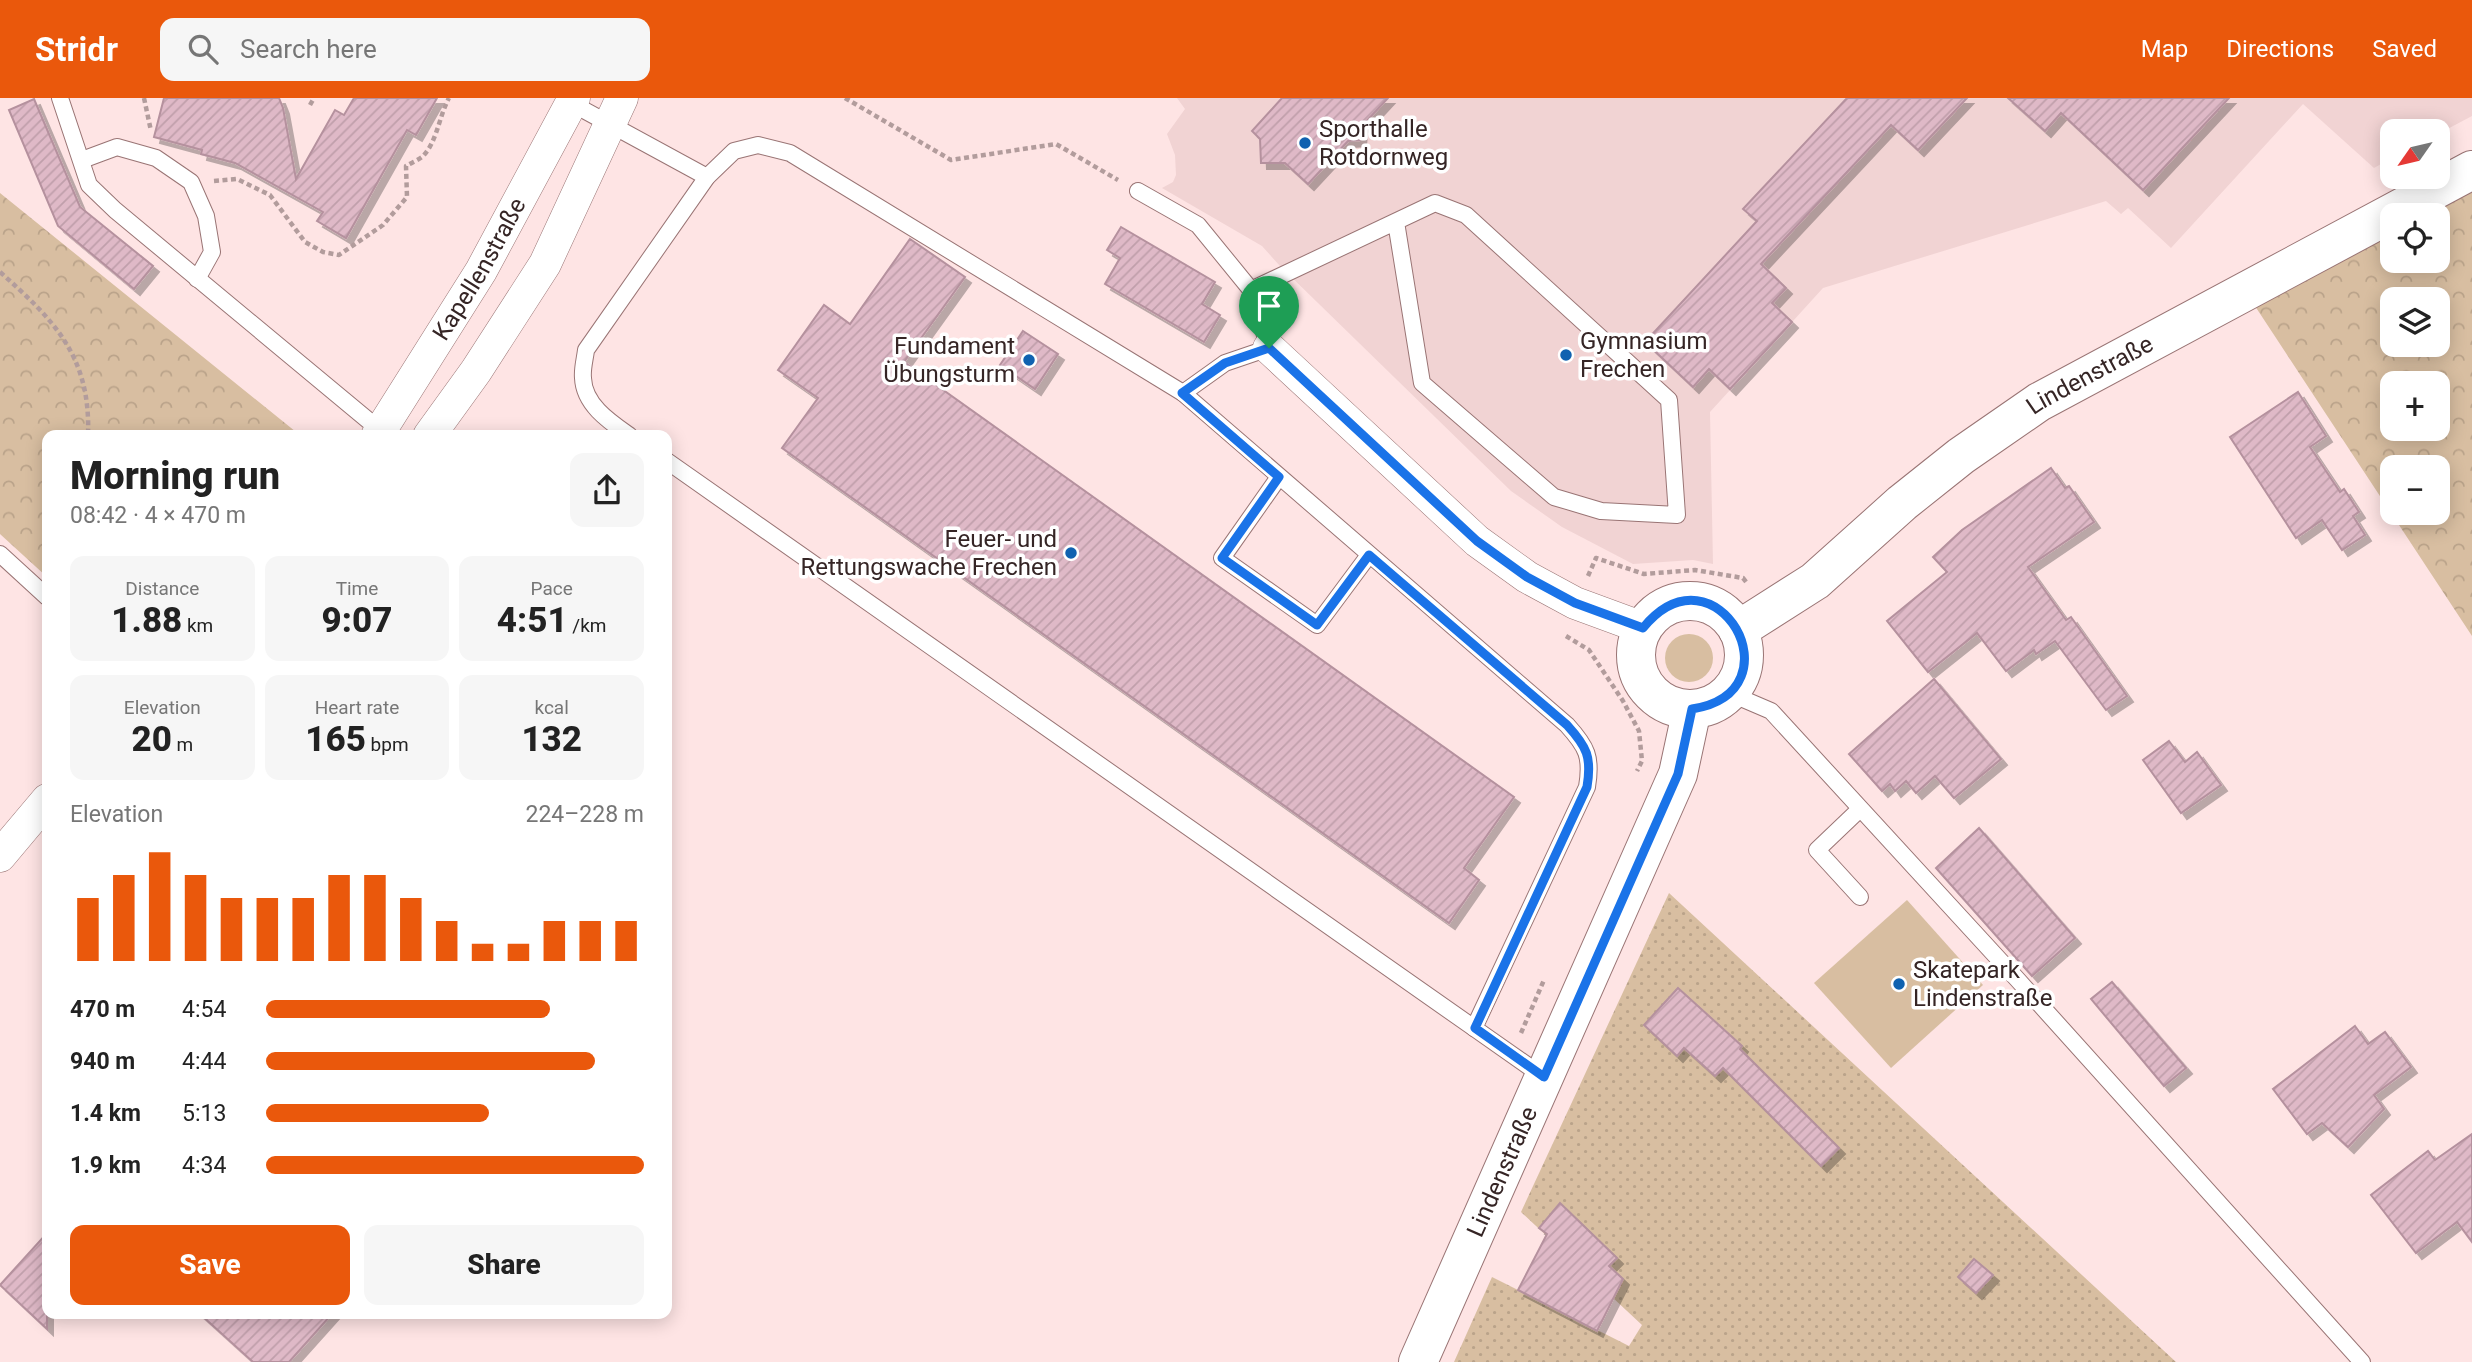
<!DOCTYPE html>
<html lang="en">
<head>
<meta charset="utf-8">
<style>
	body { margin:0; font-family:Roboto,sans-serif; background:#f6f6f6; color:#222; height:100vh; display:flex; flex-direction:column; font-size:26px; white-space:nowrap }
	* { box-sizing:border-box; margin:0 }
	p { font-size:23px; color:#767676 }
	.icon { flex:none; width:38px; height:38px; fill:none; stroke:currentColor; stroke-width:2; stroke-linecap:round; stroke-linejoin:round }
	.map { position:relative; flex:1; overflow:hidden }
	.panel { position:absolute; left:42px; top:332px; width:630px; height:889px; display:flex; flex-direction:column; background:#fff; border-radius:14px; box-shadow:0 4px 18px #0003 }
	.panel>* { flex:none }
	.needle { width:46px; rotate:236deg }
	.controls { position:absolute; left:2380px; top:21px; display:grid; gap:14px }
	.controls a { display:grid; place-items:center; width:70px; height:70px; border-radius:14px; background:#fff; box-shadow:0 4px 18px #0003; font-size:35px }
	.pin { position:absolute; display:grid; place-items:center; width:60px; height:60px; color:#fff; margin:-72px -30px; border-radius:50% 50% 50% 0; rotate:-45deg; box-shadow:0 0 7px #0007 }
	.pin .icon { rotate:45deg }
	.round { display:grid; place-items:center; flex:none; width:74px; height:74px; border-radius:14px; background:#f6f6f6 }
	.overview { display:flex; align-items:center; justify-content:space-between; height:119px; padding:0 28px }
	h1 { font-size:38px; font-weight:800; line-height:52px }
	.figures { display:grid; grid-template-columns:repeat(3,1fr); gap:10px; height:119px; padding:7px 28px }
	.figures div { display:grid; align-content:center; border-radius:14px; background:#f6f6f6; text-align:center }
	.figures b { font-size:35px; font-weight:800 }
	.figures small { font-size:19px; font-weight:400 }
	.figures p { font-size:19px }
	.chart { height:196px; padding:14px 28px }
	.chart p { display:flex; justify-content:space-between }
	.chart svg { width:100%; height:126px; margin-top:7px; stroke:#ea580c; stroke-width:6 }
	.cta { display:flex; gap:14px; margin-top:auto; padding:14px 28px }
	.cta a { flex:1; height:80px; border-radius:14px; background:#ea580c; color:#fff; font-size:28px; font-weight:800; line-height:80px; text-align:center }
	.cta a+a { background:#f6f6f6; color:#222 }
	ul { padding:0 28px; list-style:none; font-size:23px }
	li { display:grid; grid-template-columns:112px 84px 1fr; align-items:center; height:52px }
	li i { height:18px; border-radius:9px; background:#ea580c }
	header { display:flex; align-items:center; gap:42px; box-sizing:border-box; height:98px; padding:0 35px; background:#ea580c; color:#fff }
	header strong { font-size:33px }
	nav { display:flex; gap:38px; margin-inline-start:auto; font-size:24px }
	.search { width:490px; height:63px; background:#f6f6f6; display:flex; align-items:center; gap:18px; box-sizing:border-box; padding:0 24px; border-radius:14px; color:#767676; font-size:26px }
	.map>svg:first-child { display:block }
</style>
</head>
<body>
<header>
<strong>Stridr</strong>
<div class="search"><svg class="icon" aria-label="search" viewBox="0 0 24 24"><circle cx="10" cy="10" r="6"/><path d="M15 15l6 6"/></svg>Search here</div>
<nav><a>Map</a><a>Directions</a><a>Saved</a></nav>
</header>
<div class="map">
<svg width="2472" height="1264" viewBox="0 0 2472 1264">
	<defs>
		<pattern id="park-crowns" width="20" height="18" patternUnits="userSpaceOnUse" patternTransform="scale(1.75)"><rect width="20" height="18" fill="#d8bea1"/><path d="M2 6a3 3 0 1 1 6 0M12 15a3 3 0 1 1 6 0" fill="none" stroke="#baa38a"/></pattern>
		<pattern id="garden-dots" width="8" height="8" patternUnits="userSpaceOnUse" patternTransform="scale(1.75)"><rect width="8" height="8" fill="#d8bea1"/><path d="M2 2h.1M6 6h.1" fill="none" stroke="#baa38a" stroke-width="1.8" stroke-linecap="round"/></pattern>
		<pattern id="building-hatch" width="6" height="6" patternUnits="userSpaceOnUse" patternTransform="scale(1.75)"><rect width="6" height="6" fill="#dfb9c7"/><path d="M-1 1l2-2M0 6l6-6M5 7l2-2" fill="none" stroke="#c09fab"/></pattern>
		<filter id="shadow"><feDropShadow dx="6" dy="6" stdDeviation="0" flood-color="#0004"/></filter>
	</defs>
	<rect width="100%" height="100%" fill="#fee4e4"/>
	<polygon fill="#f1d3d3" points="1177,0 2472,0 2472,18 2438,36 2438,33 2392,33 2392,60 2374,70 2303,6 2171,150 2128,110 2121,116 2106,103 1823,190 1710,314 1713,466 1693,462 1633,466 1562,429 1511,393 1280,168 1262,148 1162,90 1173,84 1176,77 1175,57 1167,36 1185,11"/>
	<g fill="#d8bea1">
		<circle cx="1689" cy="560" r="24"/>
		<polygon points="1907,802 1983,887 1891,970 1814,885"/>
	</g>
	<g fill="url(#park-crowns)" fill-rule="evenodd">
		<path d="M 2472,89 L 2472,538 L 2253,205 L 2392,131 L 2392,163 L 2438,163 L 2438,117 L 2418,117 ZM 2392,201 L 2438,201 L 2438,247 L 2392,247 ZM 2392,285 L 2438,285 L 2438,331 L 2392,331 ZM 2392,369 L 2438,369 L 2438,415 L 2392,415 Z"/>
		<polygon points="0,95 301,338 47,338 47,479 0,436"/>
	</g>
	<polygon fill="url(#garden-dots)" points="1669,795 2176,1264 1454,1264 1492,1179 1629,1248 1642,1227 1521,1114"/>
	<g fill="url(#building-hatch)" stroke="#b5919e" stroke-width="2" filter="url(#shadow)">
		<polygon points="164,0 279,0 283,10 296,81 335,12 344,17 354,0 437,0 416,37 407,32 346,140 317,123 323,114 235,65 201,56 202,52 154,39"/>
		<polygon points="1282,0 1388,0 1361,29 1360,42 1348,43 1308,86 1285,65 1261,65 1260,41 1252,33"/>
		<polygon points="1847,0 1967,0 1918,52 1891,27 1761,166 1786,190 1772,205 1792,224 1730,291 1709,271 1693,289 1645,244 1757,123 1743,111"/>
		<polygon points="2008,0 2229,0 2143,92 2061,15 2045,33"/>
		<polygon points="34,1 80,109 153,168 134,191 58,128 9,12"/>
		<polygon points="1121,129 1215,184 1202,206 1220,217 1204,244 1105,186 1120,160 1107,152"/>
		<polygon points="910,141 965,179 904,264 1514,699 1464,770 1479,782 1449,825 782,350 818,300 778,272 824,207 850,226"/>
		<polygon points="1023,233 1058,256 1035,291 1000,267"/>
		<polygon points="2298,294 2326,338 2310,349 2340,394 2344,391 2359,414 2353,418 2365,437 2342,452 2322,422 2296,440 2230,339"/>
		<polygon points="2051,370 2065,390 2069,388 2094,424 2028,469 2066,522 2071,519 2127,598 2106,612 2055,543 2036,556 2034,552 2006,573 1977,535 1928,574 1887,523 1947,474 1933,459 1962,432"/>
		<polygon points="1934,581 2001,661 1954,700 1935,678 1916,695 1906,683 1895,693 1890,686 1882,693 1849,656"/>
		<polygon points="2169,643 2185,664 2197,654 2221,687 2181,715 2143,662"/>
		<polygon points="1979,730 2075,840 2032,878 1936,770"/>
		<polygon points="2112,884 2186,970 2164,988 2091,901"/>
		<polygon points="1678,890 1742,948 1740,951 1839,1050 1821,1068 1723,970 1715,978 1684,950 1677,958 1644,927"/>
		<polygon points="2355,928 2368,946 2385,934 2411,969 2374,997 2384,1011 2348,1049 2322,1025 2307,1036 2273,991"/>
		<polygon points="2472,1036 2472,1144 2457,1124 2416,1155 2371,1097 2428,1053 2435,1062"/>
		<polygon points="1560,1105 1617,1160 1609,1168 1623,1181 1597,1233 1518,1192 1547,1136 1539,1130"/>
		<polygon points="47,1135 47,1231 0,1187"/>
		<polygon points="1974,1161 1993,1177 1976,1195 1958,1179"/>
		<polygon points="200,1216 332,1216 289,1264 253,1264"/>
	</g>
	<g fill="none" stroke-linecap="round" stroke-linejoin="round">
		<defs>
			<g id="service">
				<polyline points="60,0 89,87 115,112 381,333"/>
				<polyline points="571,5 707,79"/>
				<polyline points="82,62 117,49 156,60 191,84 206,118 212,154 197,181"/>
				<polyline points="1138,93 1198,127 1251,192 1269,250 1225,265 1183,295"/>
				<polyline points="1251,192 1435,105 1466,117 1669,302 1677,417 1601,413 1554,399 1422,285 1396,124"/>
				<path d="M 630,338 C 610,324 584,307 583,280 C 582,271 585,261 586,252 L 707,79 L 734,53 L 758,47 L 790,55 L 1183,295 L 1567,627 C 1587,649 1592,659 1587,689 L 1474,930 L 667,363"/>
				<polyline points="1279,379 1222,460 1317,527 1369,457"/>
				<polyline points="0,456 47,499"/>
				<polyline points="1729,595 1771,613 2017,881 2362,1264"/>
				<polyline points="1860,799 1817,752 1860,711"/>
				<polyline points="1474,930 1544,979"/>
			</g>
			<g id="minor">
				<polyline points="1269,250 1477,443 1527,479 1575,505 1643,530"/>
				<path id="s1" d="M 377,338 L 481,173 L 574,0"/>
				<polyline points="429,338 476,273 545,166 622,0"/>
				<polyline points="0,758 47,702"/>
			</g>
			<g id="tertiary">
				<circle cx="1690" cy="557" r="54"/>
				<path id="s2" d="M 1738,532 L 1815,483 L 1902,405 L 1961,358 L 2039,304 L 2472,72"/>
				<path id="s3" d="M 1418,1264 L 1678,676 L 1692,611"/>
			</g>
		</defs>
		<use href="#service" stroke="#997474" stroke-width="18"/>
		<use href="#minor" stroke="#997474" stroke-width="33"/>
		<use href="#tertiary" stroke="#997474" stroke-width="40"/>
		<g stroke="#b29c9c" stroke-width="4.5" stroke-dasharray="5 3.5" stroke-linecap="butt">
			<polyline points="144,0 151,33"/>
			<polyline points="845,0 951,62 1056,46 1118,82"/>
			<polyline points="310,7 314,0"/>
			<path d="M 214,83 L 237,81 L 270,97 L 305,144 L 323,154 L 339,157 L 383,127 L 407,99 L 406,68 C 411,65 418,62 422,59 C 437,45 439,18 449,0"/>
			<path d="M 0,174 C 55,223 91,259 88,338"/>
			<polyline points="1588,478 1596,460 1644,476 1695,472 1743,480 1747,485"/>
			<polyline points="1566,538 1589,552 1623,603 1639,633 1642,663 1637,673"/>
			<polyline points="1521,935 1544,882"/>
		</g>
		<use href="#service" stroke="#fff" stroke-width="16"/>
		<use href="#minor" stroke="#fff" stroke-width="32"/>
		<use href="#tertiary" stroke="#fff" stroke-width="38"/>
	</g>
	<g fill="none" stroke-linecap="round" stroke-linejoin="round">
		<defs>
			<path id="route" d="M 1269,250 L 1477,443 L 1527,479 L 1575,505 L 1643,530 C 1716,441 1802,594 1692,611 L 1678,676 L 1544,979 L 1475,930 L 1587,689 C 1592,659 1587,649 1567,627 L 1369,457 L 1317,527 L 1222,460 L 1279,379 L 1182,295 L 1225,265 Z"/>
		</defs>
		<use href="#route" stroke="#fff" stroke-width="14"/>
		<use href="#route" stroke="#1a73e8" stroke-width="9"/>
	</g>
	<g fill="#1062b0" stroke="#fff" stroke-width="2.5">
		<circle cx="1305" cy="45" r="7"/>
		<circle cx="1566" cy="257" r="7"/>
		<circle cx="1029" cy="262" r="7"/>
		<circle cx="1071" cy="455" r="7"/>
		<circle cx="1899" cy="886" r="7"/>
	</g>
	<g text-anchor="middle" stroke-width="7" stroke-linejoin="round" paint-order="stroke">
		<g font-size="24" fill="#352525" stroke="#fff" text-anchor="start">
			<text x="1319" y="39">Sporthalle<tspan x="1319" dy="28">Rotdornweg</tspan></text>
			<text x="1580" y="251">Gymnasium<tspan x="1580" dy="28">Frechen</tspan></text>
			<text x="1015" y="256" text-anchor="end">Fundament<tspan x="1015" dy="28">Übungsturm</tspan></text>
			<text x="1057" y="449" text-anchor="end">Feuer- und<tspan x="1057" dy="28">Rettungswache Frechen</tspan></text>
			<text x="1913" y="880">Skatepark<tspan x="1913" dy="28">Lindenstraße</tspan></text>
		</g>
		<g font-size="24" fill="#352525" stroke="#fff">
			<text dy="8" stroke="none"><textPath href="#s1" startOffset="196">Kapellenstraße</textPath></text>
			<text dy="8" stroke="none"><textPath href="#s2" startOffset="436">Lindenstraße</textPath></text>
			<text dy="8" stroke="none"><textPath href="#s3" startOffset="208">Lindenstraße</textPath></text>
		</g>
	</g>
</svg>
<div class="controls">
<a><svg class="needle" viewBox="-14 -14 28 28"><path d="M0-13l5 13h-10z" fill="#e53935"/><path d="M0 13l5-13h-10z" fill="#767676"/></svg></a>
<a><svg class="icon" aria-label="locate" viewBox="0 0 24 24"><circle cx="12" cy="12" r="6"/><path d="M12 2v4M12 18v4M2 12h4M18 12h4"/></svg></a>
<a><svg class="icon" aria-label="layers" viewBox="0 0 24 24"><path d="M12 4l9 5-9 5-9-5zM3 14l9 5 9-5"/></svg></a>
<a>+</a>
<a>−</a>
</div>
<div class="pin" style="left:1269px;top:250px;background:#1e9e55"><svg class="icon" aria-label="arrive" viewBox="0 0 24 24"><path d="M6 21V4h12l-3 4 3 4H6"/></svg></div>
<section class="panel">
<div class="overview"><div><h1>Morning run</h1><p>08:42 · 4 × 470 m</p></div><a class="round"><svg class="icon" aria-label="share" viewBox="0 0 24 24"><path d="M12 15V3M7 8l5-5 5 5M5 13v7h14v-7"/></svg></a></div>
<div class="figures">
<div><p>Distance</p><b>1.88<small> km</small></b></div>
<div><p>Time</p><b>9:07</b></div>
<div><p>Pace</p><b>4:51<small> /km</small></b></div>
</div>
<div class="figures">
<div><p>Elevation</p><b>20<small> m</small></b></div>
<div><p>Heart rate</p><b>165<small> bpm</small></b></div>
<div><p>kcal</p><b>132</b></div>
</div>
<div class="chart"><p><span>Elevation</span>224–228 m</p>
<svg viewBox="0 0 160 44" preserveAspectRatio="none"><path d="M5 44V22M15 44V14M25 44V6M35 44V14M45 44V22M55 44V22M65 44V22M75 44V14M85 44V14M95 44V22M105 44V30M115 44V38M125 44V38M135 44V30M145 44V30M155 44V30"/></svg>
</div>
<ul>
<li><b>470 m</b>4:54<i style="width:75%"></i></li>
<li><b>940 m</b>4:44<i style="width:87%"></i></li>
<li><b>1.4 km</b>5:13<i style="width:59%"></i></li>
<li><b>1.9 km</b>4:34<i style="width:100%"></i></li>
</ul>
<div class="cta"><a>Save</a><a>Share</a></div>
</section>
</div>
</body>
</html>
